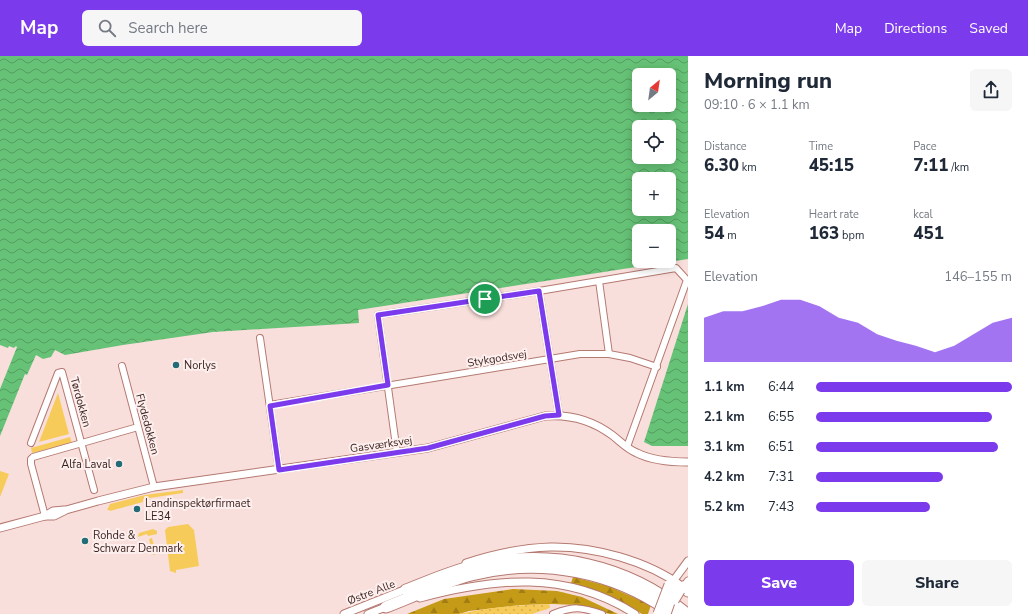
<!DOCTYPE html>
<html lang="en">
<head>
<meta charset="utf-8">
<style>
	body { margin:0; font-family:"Nunito Sans",sans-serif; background:#f6f6f7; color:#1f2937; height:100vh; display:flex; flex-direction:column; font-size:15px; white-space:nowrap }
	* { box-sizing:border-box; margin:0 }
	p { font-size:13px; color:#747a83 }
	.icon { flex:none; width:22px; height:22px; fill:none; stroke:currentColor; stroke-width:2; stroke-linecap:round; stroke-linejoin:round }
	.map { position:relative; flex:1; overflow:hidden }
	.drawer { display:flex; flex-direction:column; background:#fff; width:340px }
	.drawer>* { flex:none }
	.needle { width:26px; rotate:29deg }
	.fabs { position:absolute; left:632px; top:12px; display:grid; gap:8px }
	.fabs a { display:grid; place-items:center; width:44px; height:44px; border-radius:6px; background:#fff; box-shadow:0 2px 10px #0003; font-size:20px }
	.pin { position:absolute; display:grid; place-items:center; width:34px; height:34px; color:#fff; margin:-17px; border:2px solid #fff; border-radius:50%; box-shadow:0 1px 4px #0007 }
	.round { display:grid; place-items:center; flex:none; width:42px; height:42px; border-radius:6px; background:#f6f6f7 }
	.headline { display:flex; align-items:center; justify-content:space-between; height:68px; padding:0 16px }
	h1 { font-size:22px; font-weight:800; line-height:30px }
	.figures { display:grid; grid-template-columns:repeat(3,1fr); gap:6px; height:68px; padding:4px 16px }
	.figures div { display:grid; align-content:center }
	.figures b { font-size:17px; font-weight:800 }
	.figures small { font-size:11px; font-weight:400 }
	.figures p { font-size:11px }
	.chart { height:112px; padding:8px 16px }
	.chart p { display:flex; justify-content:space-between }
	.chart svg { width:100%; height:72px; margin-top:4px; fill:#7c3aed; opacity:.7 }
	.primary-button { display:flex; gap:8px; margin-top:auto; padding:8px 16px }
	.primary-button a { flex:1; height:46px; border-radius:6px; background:#7c3aed; color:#fff; font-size:16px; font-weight:800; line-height:46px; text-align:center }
	.primary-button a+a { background:#f6f6f7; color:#1f2937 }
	ul { padding:0 16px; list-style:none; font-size:13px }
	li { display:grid; grid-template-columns:64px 48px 1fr; align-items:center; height:30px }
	li i { height:10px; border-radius:5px; background:#7c3aed }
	header { display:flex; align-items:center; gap:24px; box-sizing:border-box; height:56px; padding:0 20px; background:#7c3aed; color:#fff }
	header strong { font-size:19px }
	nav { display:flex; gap:22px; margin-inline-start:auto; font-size:14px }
	.search { width:280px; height:36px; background:#f6f6f7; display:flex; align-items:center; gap:10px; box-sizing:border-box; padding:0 14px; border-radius:6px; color:#747a83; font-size:15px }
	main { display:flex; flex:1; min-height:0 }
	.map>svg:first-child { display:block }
</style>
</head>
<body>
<header>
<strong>Map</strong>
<div class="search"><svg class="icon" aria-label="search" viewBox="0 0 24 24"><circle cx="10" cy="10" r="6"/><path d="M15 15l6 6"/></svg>Search here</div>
<nav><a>Map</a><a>Directions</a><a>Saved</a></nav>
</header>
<main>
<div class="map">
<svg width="688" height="558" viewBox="0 0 688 558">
	<defs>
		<pattern id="forest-firs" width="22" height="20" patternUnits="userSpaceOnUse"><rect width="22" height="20" fill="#c59a16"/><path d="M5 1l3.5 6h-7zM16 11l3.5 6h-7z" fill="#a17d13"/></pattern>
		<pattern id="garden-dots" width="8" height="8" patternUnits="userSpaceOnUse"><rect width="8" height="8" fill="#f7cb5a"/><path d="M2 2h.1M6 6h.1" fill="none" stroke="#d4ae4e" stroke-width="1.8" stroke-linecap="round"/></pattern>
		<pattern id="water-waves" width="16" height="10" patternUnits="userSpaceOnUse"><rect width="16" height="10" fill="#66c276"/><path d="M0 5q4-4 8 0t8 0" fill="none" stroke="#559d60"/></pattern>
	</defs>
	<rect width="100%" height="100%" fill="#f9dfdb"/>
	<g fill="#f7cb5a">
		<polygon points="58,337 69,378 39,386"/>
		<polygon points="70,381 72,387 32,397 31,392"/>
		<polygon points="0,415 9,418 0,441"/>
		<polygon points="183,434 183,437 143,443 143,446 110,455 109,454 107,454 110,448 145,439"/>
		<polygon points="188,468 194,474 199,510 176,514 176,517 170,515 165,474 168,471"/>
		<polygon points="153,473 157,475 157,478 148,480 147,478 138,481 139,477"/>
		<polygon points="152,482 154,490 159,489 160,497 153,499 149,483"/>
	</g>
	<g fill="url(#forest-firs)">
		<polygon points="573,521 608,530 651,549 648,558 642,558 619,544 598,535 571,527"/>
		<polygon points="513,533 557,535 582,541 618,558 610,558 578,549 552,548 521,549 469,555 459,558 407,558 444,543"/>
	</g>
	<path fill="url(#garden-dots)" d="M 549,548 L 550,552 L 532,558 L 459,558 C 488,551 519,549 549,548 Z"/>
	<g fill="url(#water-waves)" fill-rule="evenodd">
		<path d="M 0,0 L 688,0 L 688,203 L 358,254 L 359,267 L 213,276 L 123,289 L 65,299 L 55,294 L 51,301 L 43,303 L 36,299 L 27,319 L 25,318 L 0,380 L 0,333 L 17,291 L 16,290 L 14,292 L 9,290 L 8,292 L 0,289 ZM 639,19 L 669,19 L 669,49 L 639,49 ZM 639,71 L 669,71 L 669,101 L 639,101 ZM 639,123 L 669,123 L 669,153 L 639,153 ZM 639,175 L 669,175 L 669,205 L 639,205 Z"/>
		<polygon points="688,248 688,390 652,390 644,386"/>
	</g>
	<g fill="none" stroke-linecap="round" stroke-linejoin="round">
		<defs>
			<g id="minor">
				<polyline points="599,225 609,298"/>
				<polyline points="539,235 559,359"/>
				<polyline points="260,282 279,414"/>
				<polyline points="122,310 154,431"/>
				<polyline points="270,349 580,298 609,298 630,302 657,311"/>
				<polyline points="31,387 58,317 62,316 94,434"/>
				<polyline points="397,397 378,259 539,235 676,212 687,224 627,391"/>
				<polyline points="45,460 31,408 31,403 33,401 138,371"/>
				<path d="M 553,558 C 574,550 581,551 602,558"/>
			</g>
			<g id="tertiary">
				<path d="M 45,460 L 54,460 L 66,454 L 98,445 L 154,431 L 428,392 L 545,360 C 570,358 592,364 612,379 C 620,385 627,393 637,397 C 651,404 672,406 688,406"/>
				<polyline points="0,472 45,460 53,455 64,454"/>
				<path d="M 466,507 C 493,498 522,492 550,491 C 594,490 648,505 683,531"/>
				<polyline points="671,528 688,505"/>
				<polyline points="681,535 688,525"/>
				<path d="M 420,542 C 494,522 567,514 635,558"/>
				<polyline points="344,558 409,532"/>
				<polyline points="368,558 388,550"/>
			</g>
			<g id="motorway">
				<polyline points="683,531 688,535"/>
				<path d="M 406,534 C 430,525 453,514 478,509 C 551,492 629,509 687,558"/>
				<path d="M 386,551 C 414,540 442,527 471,519 C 541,501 615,515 673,558"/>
			</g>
		</defs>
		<use href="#minor" stroke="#b47971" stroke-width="8"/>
		<use href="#tertiary" stroke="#b47971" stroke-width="9"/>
		<use href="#motorway" stroke="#b47971" stroke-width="13"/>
		<use href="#minor" stroke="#fff" stroke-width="6"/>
		<use href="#tertiary" stroke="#fff" stroke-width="7"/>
		<use href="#motorway" stroke="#fff" stroke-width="11"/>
		<defs>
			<g id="tertiary-bridge">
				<polyline points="675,545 681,535"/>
				<polyline points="667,558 676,532"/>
			</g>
			<polyline id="motorway-bridge" points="659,558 670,529"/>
		</defs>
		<use href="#tertiary-bridge" stroke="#b47971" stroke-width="9" stroke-linecap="butt"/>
		<use href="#motorway-bridge" stroke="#b47971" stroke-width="13" stroke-linecap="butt"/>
		<use href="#tertiary-bridge" stroke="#fff" stroke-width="7"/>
		<use href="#motorway-bridge" stroke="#fff" stroke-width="11"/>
	</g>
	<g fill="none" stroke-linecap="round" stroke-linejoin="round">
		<defs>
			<polygon id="route" points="539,235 559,359 545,360 428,392 279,414 270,350 388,329 378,259"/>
		</defs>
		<use href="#route" stroke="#fff" stroke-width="8"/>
		<use href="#route" stroke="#7c3aed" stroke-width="5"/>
	</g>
	<g fill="#236c76" stroke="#fdefed" stroke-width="1.5">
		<circle cx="176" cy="309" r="4"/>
		<circle cx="119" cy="408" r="4"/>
		<circle cx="137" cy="453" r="4"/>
		<circle cx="85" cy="485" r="4"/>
	</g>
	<g text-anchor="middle" stroke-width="4" stroke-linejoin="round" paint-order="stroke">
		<g font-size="11" fill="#371f1c" stroke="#fdefed">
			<text transform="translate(497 302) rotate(-9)" y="4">Stykgodsvej</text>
			<text transform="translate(81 346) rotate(75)" y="4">Tørdokken</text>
			<text transform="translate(148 368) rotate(75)" y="4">Flydedokken</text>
			<text transform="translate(381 388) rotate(-8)" y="4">Gasværksvej</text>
			<text transform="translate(371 536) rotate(-21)" y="4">Østre Alle</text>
		</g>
		<g font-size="11" fill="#371f1c" stroke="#fdefed" text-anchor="start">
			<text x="184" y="313">Norlys</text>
			<text x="111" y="412" text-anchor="end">Alfa Laval</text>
			<text x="145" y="451">Landinspektørfirmaet<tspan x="145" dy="13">LE34</tspan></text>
			<text x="93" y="483">Rohde &amp;<tspan x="93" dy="13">Schwarz Denmark</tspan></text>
		</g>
	</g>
</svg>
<div class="fabs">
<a><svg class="needle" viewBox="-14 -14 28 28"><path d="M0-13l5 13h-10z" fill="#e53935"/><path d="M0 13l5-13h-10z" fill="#747a83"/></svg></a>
<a><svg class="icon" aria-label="locate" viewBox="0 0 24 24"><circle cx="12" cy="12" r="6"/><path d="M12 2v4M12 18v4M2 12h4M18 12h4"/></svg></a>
<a>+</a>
<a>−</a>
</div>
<div class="pin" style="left:485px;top:243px;background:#1e9e55"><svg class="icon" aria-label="arrive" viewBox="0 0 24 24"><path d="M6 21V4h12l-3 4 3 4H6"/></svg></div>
</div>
<section class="drawer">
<div class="headline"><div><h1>Morning run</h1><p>09:10 · 6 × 1.1 km</p></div><a class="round"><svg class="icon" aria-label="share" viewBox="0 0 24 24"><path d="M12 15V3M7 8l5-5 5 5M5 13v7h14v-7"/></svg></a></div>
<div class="figures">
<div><p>Distance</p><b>6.30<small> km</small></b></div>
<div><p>Time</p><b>45:15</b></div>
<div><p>Pace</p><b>7:11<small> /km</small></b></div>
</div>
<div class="figures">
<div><p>Elevation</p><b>54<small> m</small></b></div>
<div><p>Heart rate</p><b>163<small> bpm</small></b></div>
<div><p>kcal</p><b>451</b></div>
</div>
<div class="chart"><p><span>Elevation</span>146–155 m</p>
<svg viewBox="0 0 160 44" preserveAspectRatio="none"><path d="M0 44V17L10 13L20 13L30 10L40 6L50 6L60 10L70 17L80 20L90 27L100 31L110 34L120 38L130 34L140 27L150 20L160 17V44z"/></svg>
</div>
<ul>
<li><b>1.1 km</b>6:44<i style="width:100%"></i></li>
<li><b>2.1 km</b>6:55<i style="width:90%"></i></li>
<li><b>3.1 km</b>6:51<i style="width:93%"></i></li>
<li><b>4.2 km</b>7:31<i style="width:65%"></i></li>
<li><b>5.2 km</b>7:43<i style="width:58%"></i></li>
</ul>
<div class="primary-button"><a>Save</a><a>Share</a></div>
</section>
</main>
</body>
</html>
